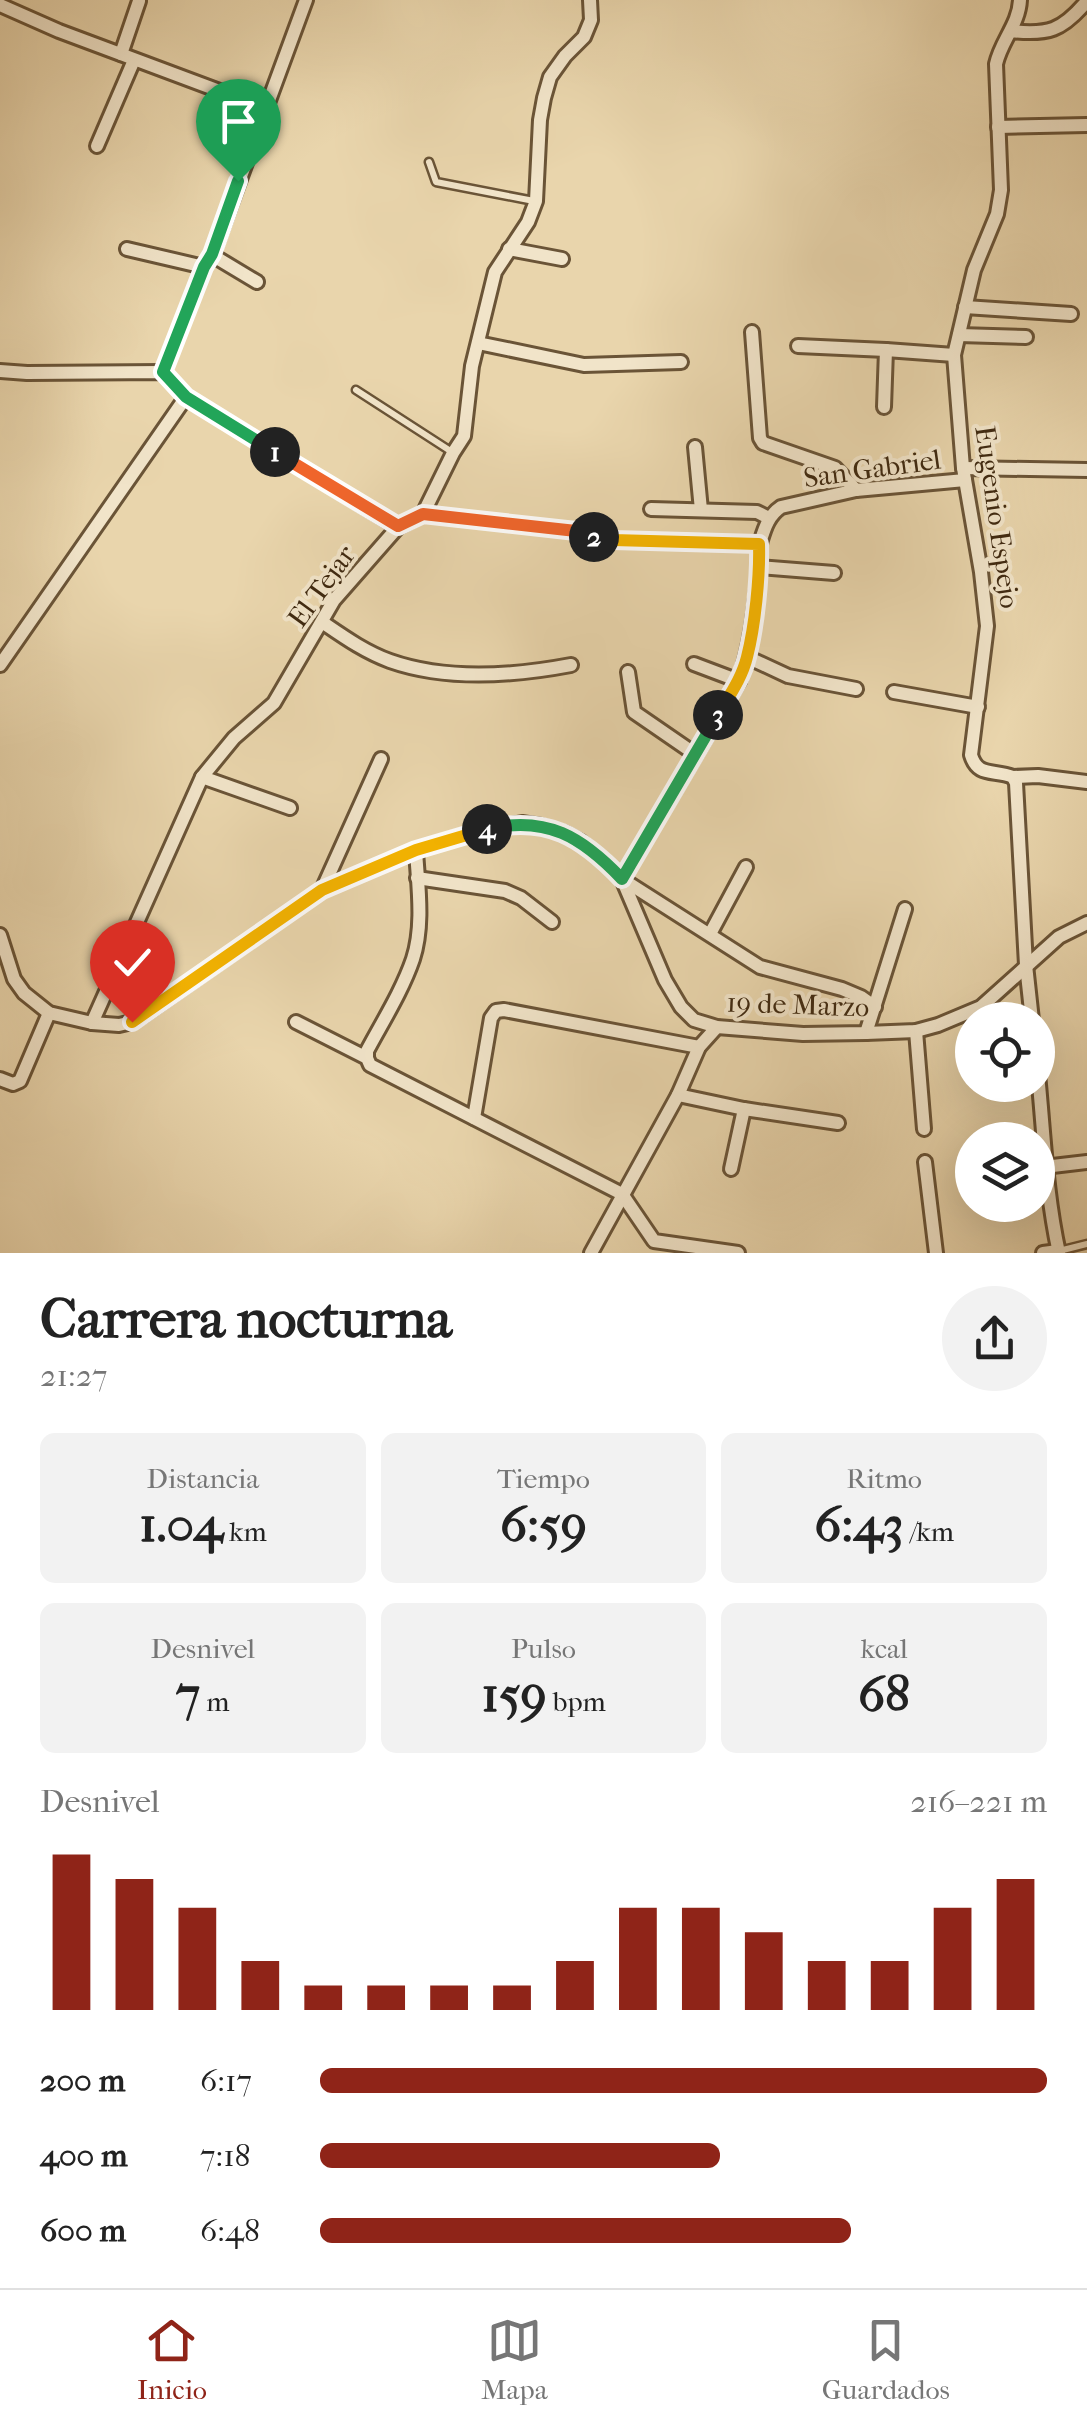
<!DOCTYPE html>
<html lang="es">
<head>
<meta charset="utf-8">
<style>
	body { margin:0; font-family:"IM FELL French Canon",serif; background:#f2f2f2; color:#222; height:100vh; display:flex; flex-direction:column; font-size:38px; white-space:nowrap }
	* { box-sizing:border-box; margin:0 }
	p { font-size:32px; color:#767676 }
	.icon { flex:none; width:55px; height:55px; fill:none; stroke:currentColor; stroke-width:2; stroke-linecap:round; stroke-linejoin:round }
	.map { position:relative; height:1253px; overflow:hidden }
	.side { display:flex; flex-direction:column; background:#fff; flex:1 }
	.side>* { flex:none }
	.tools { position:absolute; left:955px; top:1002px; display:grid; gap:20px }
	.tools a { display:grid; place-items:center; width:100px; height:100px; border-radius:50%; background:#fff; box-shadow:0 10px 40px #0002; font-size:50px }
	.pin { position:absolute; display:grid; place-items:center; width:85px; height:85px; color:#fff; margin:-102px -42px; border-radius:50% 50% 50% 0; rotate:-45deg; box-shadow:0 0 10px #0007 }
	.pin .icon { rotate:45deg }
	.km { position:absolute; width:50px; height:50px; margin:-25px; border-radius:50%; background:#222; color:#fff; font-size:28px; line-height:50px; text-align:center }
	.round { display:grid; place-items:center; flex:none; width:105px; height:105px; border-radius:52px; background:#f2f2f2 }
	.overview { display:flex; align-items:center; justify-content:space-between; height:170px; padding:0 40px }
	h1 { font-size:55px; font-weight:800; line-height:75px }
	.figures { display:grid; grid-template-columns:repeat(3,1fr); gap:15px; height:170px; padding:10px 40px }
	.figures div { display:grid; align-content:center; border-radius:15px; background:#f2f2f2; text-align:center }
	.figures b { font-size:50px; font-weight:800 }
	.figures small { font-size:28px; font-weight:400 }
	.figures p { font-size:28px }
	.chart { height:280px; padding:20px 40px }
	.chart p { display:flex; justify-content:space-between }
	.chart svg { width:100%; height:180px; margin-top:10px; stroke:#8f2418; stroke-width:6 }
	ul { padding:0 40px; list-style:none; font-size:32px }
	li { display:grid; grid-template-columns:160px 120px 1fr; align-items:center; height:75px }
	li i { height:25px; border-radius:12px; background:#8f2418 }
	.dock { display:flex; justify-content:space-around; align-items:center; height:140px; border-top:2px solid #e0e0e0; background:#fff; font-size:28px; color:#767676 }
	.dock a { display:grid; justify-items:center; gap:5px }
	.dock .selected { color:#8f2418 }
	.map>svg:first-child { display:block }
</style>
</head>
<body>
<div class="map">
<svg width="1087" height="1253" viewBox="0 0 1087 1253">
	<rect width="100%" height="100%" fill="#e9d5ac"/>
	<filter id="stains"><feTurbulence type="fractalNoise" baseFrequency=".002" numOctaves="4"/><feColorMatrix values="0 0 0 0 .2 0 0 0 0 .09 0 0 0 0 .02 0 0 0 .5 -.17"/></filter>
	<radialGradient id="worn" r=".72"><stop offset=".6" stop-color="#630" stop-opacity="0"/><stop offset="1" stop-color="#630" stop-opacity=".3"/></radialGradient>
	<g fill="none" stroke-linecap="round" stroke-linejoin="round">
		<defs>
			<g id="service">
				<polyline points="429,162 436,182 534,201"/>
				<polyline points="356,390 452,452"/>
				<polyline points="1059,1251 1087,1244"/>
			</g>
			<g id="minor">
				<path d="M 1020,0 C 1019,24 1001,41 996,64 L 1001,190 L 997,214 L 974,270 L 954,355 L 963,468 L 981,572 L 987,626 L 971,755 C 978,778 994,769 1013,777 L 1016,783 L 1026,965 L 1032,1020"/>
				<polyline points="0,5 59,31 265,108"/>
				<path d="M 1011,31 C 1048,35 1062,31 1087,1"/>
				<polyline points="121,54 139,1"/>
				<polyline points="998,127 1087,125"/>
				<polyline points="97,146 134,60"/>
				<polyline points="127,249 204,267"/>
				<polyline points="509,249 562,259"/>
				<polyline points="212,255 257,282"/>
				<polyline points="965,307 1071,314"/>
				<polyline points="752,332 760,438 763,443 835,468 856,490"/>
				<polyline points="959,335 1026,337"/>
				<polyline points="478,343 584,365 681,362"/>
				<polyline points="798,346 886,350"/>
				<polyline points="0,371 27,373 163,372 186,397 398,527"/>
				<polyline points="163,372 204,267 212,255 306,0"/>
				<polyline points="884,407 886,350 954,355"/>
				<polyline points="695,447 701,510"/>
				<polyline points="963,468 1087,470"/>
				<polyline points="651,509 757,512 769,518"/>
				<polyline points="423,514 576,531 613,540 759,544"/>
				<polyline points="760,567 834,573"/>
				<path d="M 322,622 C 344,637 365,652 390,661 C 447,681 513,676 571,665"/>
				<polyline points="747,657 788,676 856,689"/>
				<polyline points="694,664 739,681"/>
				<polyline points="0,665 186,397"/>
				<polyline points="628,672 634,712 695,754"/>
				<polyline points="894,692 978,707"/>
				<polyline points="202,777 290,808"/>
				<polyline points="1013,777 1038,776 1087,782"/>
				<polyline points="417,878 505,891 521,898 552,922"/>
				<polyline points="322,890 381,759"/>
				<polyline points="710,934 746,867"/>
				<polyline points="0,935 14,979 24,993 49,1013 92,1023 119,1025 132,1022 145,1014 322,890 416,850 475,832 522,823 541,826 564,833 581,842 609,866 622,879 665,980 681,1007 694,1020 717,1027 803,1034 866,1033 916,1031 938,1025 981,1007 1059,937 1087,923"/>
				<path d="M 875,1007 L 861,997 L 842,989 L 760,967 L 622,879 L 739,681 C 751,646 755,608 759,572 C 760,561 758,550 761,540 C 765,527 769,515 781,507 L 856,490 L 965,480"/>
				<polyline points="296,1022 367,1058 370,1065 622,1194 654,1241 738,1253"/>
				<polyline points="92,1023 202,777 234,738 274,703 334,600 398,527 423,514 453,453 464,436 472,366 495,272 528,222 536,201 540,120 544,98 550,77 565,56 584,37 591,20 590,0"/>
				<polyline points="916,1031 924,1129"/>
				<polyline points="866,1033 905,909"/>
				<path d="M 367,1058 L 367,1051 C 383,1021 402,991 413,959 C 424,925 418,886 416,850"/>
				<path d="M 1038,1074 C 1044,1135 1046,1194 1059,1253"/>
				<polyline points="0,1079 13,1084 20,1081 49,1013"/>
				<polyline points="678,1095 744,1109 838,1123"/>
				<polyline points="474,1118 491,1018 496,1011 504,1010 699,1047"/>
				<polyline points="925,1162 936,1253"/>
				<polyline points="1044,1167 1087,1162"/>
				<polyline points="731,1169 744,1109"/>
				<polyline points="591,1253 678,1095 699,1047 717,1027"/>
				<polyline points="1043,1253 1058,1251"/>
			</g>
		</defs>
		<use href="#service" stroke="#6a5437" stroke-width="11"/>
		<use href="#minor" stroke="#6a5437" stroke-width="18"/>
		<use href="#service" stroke="#f1e4c9" stroke-width="6"/>
		<use href="#minor" stroke="#f1e4c9" stroke-width="12"/>
	</g>
	<g fill="none" stroke-linecap="round" stroke-linejoin="round">
		<defs>
			<polyline id="split-1" points="238,181 212,254 204,267 163,372 186,397 275,452"/>
			<polyline id="split-2" points="275,452 398,526 423,514 576,531 594,537"/>
			<path id="split-3" d="M 594,537 L 613,540 L 759,544 C 760,576 755,626 747,657 C 742,678 729,696 718,715"/>
			<path id="split-4" d="M 487,829 C 547,815 582,837 622,879 L 718,715"/>
			<polyline id="split-5" points="132,1022 322,890 416,850 487,829"/>
		</defs>
		<use href="#split-1" stroke="#fff" stroke-width="20"/>
		<use href="#split-2" stroke="#fff" stroke-width="20"/>
		<use href="#split-3" stroke="#fff" stroke-width="20"/>
		<use href="#split-4" stroke="#fff" stroke-width="20"/>
		<use href="#split-5" stroke="#fff" stroke-width="20"/>
		<use href="#split-1" stroke="#22a559" stroke-width="12"/>
		<use href="#split-2" stroke="#f0652b" stroke-width="12"/>
		<use href="#split-3" stroke="#f5b400" stroke-width="12"/>
		<use href="#split-4" stroke="#22a559" stroke-width="12"/>
		<use href="#split-5" stroke="#f5b400" stroke-width="12"/>
	</g>
	<g text-anchor="middle" stroke-width="8" stroke-linejoin="round" paint-order="stroke">
		<g font-size="28" fill="#3f2910" stroke="#f1e4c9">
			<text transform="translate(872 468) rotate(-8)" y="10">San Gabriel</text>
			<text transform="translate(998 517) rotate(82)" y="10">Eugenio Espejo</text>
			<text transform="translate(321 586) rotate(-54)" y="10">El Tejar</text>
			<text transform="translate(798 1004) rotate(2)" y="10">19 de Marzo</text>
		</g>
	</g>
	<rect width="100%" height="100%" filter="url(#stains)"/>
	<rect width="100%" height="100%" fill="url(#worn)"/>
</svg>
<div class="tools">
<a><svg class="icon" aria-label="locate" viewBox="0 0 24 24"><circle cx="12" cy="12" r="6"/><path d="M12 2v4M12 18v4M2 12h4M18 12h4"/></svg></a>
<a><svg class="icon" aria-label="layers" viewBox="0 0 24 24"><path d="M12 4l9 5-9 5-9-5zM3 14l9 5 9-5"/></svg></a>
</div>
<div class="pin" style="left:238px;top:181px;background:#1e9e55"><svg class="icon" aria-label="arrive" viewBox="0 0 24 24"><path d="M6 21V4h12l-3 4 3 4H6"/></svg></div>
<div class="pin" style="left:132px;top:1022px;background:#d93025"><svg class="icon" aria-label="check" viewBox="0 0 24 24"><path d="M5 12l5 5 9-10"/></svg></div>
<b class="km" style="left:275px;top:452px">1</b>
<b class="km" style="left:594px;top:537px">2</b>
<b class="km" style="left:718px;top:715px">3</b>
<b class="km" style="left:487px;top:829px">4</b>
</div>
<section class="side">
<div class="overview"><div><h1>Carrera nocturna</h1><p>21:27</p></div><a class="round"><svg class="icon" aria-label="share" viewBox="0 0 24 24"><path d="M12 15V3M7 8l5-5 5 5M5 13v7h14v-7"/></svg></a></div>
<div class="figures">
<div><p>Distancia</p><b>1.04<small> km</small></b></div>
<div><p>Tiempo</p><b>6:59</b></div>
<div><p>Ritmo</p><b>6:43<small> /km</small></b></div>
</div>
<div class="figures">
<div><p>Desnivel</p><b>7<small> m</small></b></div>
<div><p>Pulso</p><b>159<small> bpm</small></b></div>
<div><p>kcal</p><b>68</b></div>
</div>
<div class="chart"><p><span>Desnivel</span>216–221 m</p>
<svg viewBox="0 0 160 44" preserveAspectRatio="none"><path d="M5 44V6M15 44V12M25 44V19M35 44V32M45 44V38M55 44V38M65 44V38M75 44V38M85 44V32M95 44V19M105 44V19M115 44V25M125 44V32M135 44V32M145 44V19M155 44V12"/></svg>
</div>
<ul>
<li><b>200 m</b>6:17<i style="width:100%"></i></li>
<li><b>400 m</b>7:18<i style="width:55%"></i></li>
<li><b>600 m</b>6:48<i style="width:73%"></i></li>
</ul>
</section>
<nav class="dock">
<a class="selected"><svg class="icon" aria-label="home" viewBox="0 0 24 24"><path d="M3 11l9-7 9 7M6 9v11h12V9"/></svg>Inicio</a>
<a><svg class="icon" aria-label="map" viewBox="0 0 24 24"><path d="M3 6l6-2 6 2 6-2v14l-6 2-6-2-6 2zM9 4v14M15 6v14"/></svg>Mapa</a>
<a><svg class="icon" aria-label="saved" viewBox="0 0 24 24"><path d="M7 4h10v16l-5-4-5 4z"/></svg>Guardados</a>
</nav>
</body>
</html>
